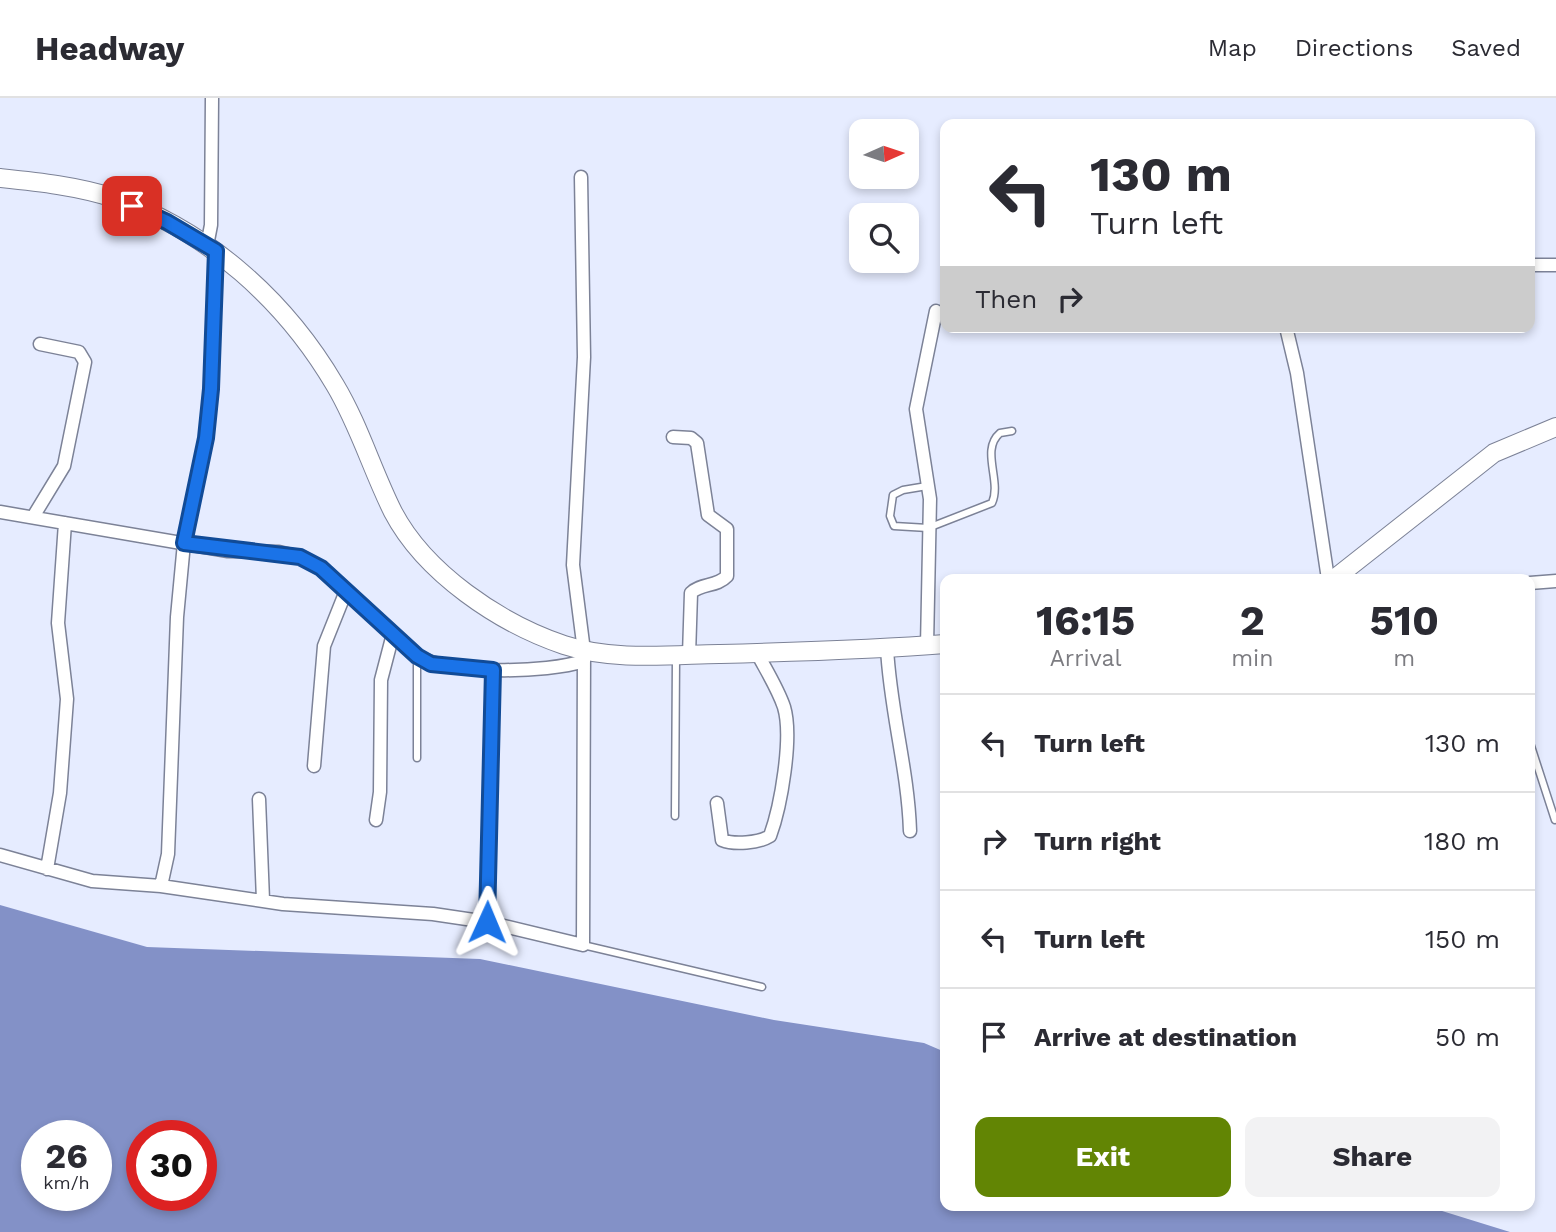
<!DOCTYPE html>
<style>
body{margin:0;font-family:"Work Sans",sans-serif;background:#f2f2f3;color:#2b2b33;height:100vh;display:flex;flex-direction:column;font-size:26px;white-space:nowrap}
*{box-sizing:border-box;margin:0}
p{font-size:23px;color:#7c7c81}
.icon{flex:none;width:38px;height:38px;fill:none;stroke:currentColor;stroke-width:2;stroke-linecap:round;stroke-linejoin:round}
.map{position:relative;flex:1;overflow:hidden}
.details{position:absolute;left:940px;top:476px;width:595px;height:637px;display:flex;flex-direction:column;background:#fff;border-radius:14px;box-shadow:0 4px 10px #0003}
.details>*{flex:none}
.guide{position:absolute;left:940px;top:21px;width:595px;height:214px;border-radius:14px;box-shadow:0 4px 10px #0003;background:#fff;color:#2b2b33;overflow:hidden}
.needle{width:46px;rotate:87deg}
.buttons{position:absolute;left:849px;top:21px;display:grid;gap:14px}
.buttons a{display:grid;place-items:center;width:70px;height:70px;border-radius:14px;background:#fff;box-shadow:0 4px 10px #0003;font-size:35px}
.speed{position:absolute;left:21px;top:1022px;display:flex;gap:14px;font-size:35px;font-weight:700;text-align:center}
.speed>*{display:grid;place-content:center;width:91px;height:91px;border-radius:50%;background:#fff;box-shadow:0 4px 10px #0003;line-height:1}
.speed small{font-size:18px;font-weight:400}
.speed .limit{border:10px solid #d22;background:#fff;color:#111}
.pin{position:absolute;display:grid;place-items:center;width:60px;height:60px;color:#fff;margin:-30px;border-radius:14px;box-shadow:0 4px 10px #0006}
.me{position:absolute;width:77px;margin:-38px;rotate:1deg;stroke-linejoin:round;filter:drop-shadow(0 0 5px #0008)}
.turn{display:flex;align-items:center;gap:24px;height:147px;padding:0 35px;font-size:32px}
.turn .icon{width:91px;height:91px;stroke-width:2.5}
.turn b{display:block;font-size:49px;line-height:60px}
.then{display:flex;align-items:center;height:66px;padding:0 35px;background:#0003;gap:14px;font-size:26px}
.eta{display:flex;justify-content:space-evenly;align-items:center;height:119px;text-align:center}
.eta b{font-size:42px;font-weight:700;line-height:49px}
.action{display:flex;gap:14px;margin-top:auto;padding:14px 35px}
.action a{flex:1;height:80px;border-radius:14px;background:#628504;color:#fff;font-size:28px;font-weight:700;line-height:80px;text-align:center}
.action a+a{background:#f2f2f3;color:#2b2b33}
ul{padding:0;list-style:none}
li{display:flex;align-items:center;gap:21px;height:98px;padding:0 35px;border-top:2px solid #e1e1e2}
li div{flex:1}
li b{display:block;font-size:26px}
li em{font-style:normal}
header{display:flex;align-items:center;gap:42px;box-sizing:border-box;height:98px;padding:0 35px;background:#fff;border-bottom:2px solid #e1e1e2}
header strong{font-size:33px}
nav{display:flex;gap:38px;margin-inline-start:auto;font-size:24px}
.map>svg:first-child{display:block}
</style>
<header>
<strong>Headway</strong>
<nav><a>Map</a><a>Directions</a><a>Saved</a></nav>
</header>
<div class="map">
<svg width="1556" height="1134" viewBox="0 0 1556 1134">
<rect width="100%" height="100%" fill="#e6ecff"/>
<path fill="#8391c7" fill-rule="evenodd" d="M0 807 147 849 480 861 774 922 924 945 945 954V1108H1426L1510 1134H0ZM37 1038H96V1097H37ZM142 1038H201V1097H142Z"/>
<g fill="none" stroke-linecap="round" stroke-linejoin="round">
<g stroke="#7c8297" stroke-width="9">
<path id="lane" d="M927 388 903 392 893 397 890 418 894 428 928 430 992 405C1002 383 980 352 1000 335L1012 333
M1530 645 1555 722
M417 660V558
M675 718 676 559
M583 847 762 889"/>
</g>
<g stroke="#7c8297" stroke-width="15">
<path id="street" d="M207 148 211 127 212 0
M1530 167H1556
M1286 229 1297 275 1328 481
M673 339 691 340 697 345 708 417 727 431V478C717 489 701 485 691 495L689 557
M0 414 228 453 279 454 300 459 321 470 417 558C452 577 546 575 584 563
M33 419 64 368 85 264 79 254 40 246
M1530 485 1556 483
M927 548 930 401 916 311 936 213
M887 550C890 612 908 671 910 733
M314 668 324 548 346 493
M259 701 263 802
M717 705 722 742C734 747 759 745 770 738 781 708 793 639 784 609 778 591 766 572 757 555
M376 722 380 694 381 582 393 536
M0 757 92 783 161 788 283 806 433 816 487 824 583 847 584 553 573 467 584 259 581 79
M47 771 60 695 67 601 58 525 65 425
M161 788 168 756 177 519 184 445 206 340 211 291 216 153
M487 824 493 572"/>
</g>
<g stroke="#7c8297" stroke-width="20">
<path id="secondary" d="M0 80C38 84 77 88 114 100 208 133 285 202 335 287 359 327 372 372 393 414 425 475 499 525 564 547 612 563 669 557 719 556 794 554 870 552 945 546
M1334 481 1494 355 1556 329"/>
</g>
<use href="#lane" stroke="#fff" stroke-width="6"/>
<use href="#street" stroke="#fff" stroke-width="12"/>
<use href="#secondary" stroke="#fff" stroke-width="18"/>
</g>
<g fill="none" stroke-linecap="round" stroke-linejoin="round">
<g stroke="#114b97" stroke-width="18">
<path id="route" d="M132 108 167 124 216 153 211 291 206 340 184 445 300 459 321 470 417 558 431 566 493 572 487 824"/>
</g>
<use href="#route" stroke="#1a73e8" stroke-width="12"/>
</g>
</svg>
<div class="buttons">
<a><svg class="needle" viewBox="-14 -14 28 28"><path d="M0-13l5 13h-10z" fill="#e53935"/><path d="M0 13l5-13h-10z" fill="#7c7c81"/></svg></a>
<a><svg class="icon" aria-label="search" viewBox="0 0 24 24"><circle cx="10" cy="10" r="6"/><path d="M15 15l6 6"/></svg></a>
</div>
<div class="speed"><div>26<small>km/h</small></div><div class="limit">30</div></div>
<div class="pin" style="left:132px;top:108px;background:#d93025"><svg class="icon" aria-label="arrive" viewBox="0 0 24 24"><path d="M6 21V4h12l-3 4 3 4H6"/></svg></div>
<svg class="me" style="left:487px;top:824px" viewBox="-20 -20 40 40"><path d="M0-17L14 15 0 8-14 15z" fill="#1a73e8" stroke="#fff" stroke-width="4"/></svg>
<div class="guide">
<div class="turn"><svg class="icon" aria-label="left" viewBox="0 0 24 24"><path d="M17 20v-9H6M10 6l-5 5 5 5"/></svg><div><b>130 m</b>Turn left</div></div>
<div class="then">Then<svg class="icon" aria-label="right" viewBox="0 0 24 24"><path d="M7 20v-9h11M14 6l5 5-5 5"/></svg></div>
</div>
<section class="details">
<div class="eta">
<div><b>16:15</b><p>Arrival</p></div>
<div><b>2</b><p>min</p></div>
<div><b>510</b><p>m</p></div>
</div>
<ul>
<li><svg class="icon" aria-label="left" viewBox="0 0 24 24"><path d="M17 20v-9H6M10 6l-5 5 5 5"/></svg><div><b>Turn left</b></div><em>130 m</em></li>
<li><svg class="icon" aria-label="right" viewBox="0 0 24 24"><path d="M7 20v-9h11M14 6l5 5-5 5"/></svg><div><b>Turn right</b></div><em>180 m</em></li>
<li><svg class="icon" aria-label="left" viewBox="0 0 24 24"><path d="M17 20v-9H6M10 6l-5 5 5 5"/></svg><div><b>Turn left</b></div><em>150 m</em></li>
<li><svg class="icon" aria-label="arrive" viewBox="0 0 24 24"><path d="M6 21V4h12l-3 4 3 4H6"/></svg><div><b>Arrive at destination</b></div><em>50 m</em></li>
</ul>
<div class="action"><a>Exit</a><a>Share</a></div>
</section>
</div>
